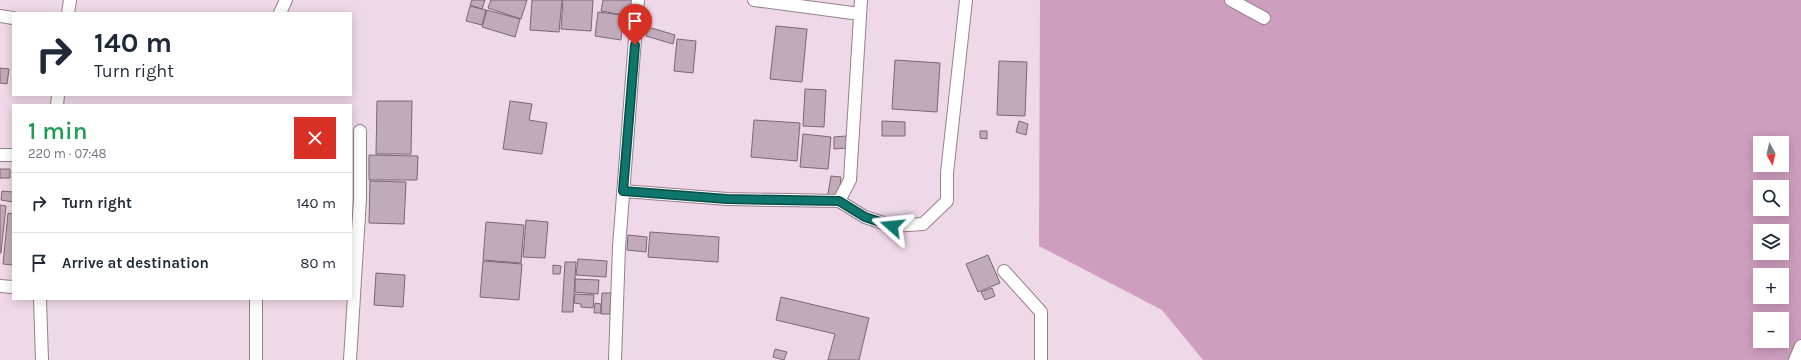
<!DOCTYPE html>
<meta charset="utf-8">
<style>
body{margin:0;font-family:Karla,sans-serif;background:#f6f6f7;color:#1f2937;height:100vh;display:flex;flex-direction:column;font-size:15px;white-space:nowrap}
*{box-sizing:border-box;margin:0}
p{font-size:13px;color:#747a83}
.icon{flex:none;width:22px;height:22px;fill:none;stroke:currentColor;stroke-width:2;stroke-linecap:round;stroke-linejoin:round}
.map{position:relative;flex:1;overflow:hidden}
.sheet{position:absolute;left:12px;top:104px;width:340px;height:196px;display:flex;flex-direction:column;background:#fff;border-radius:0px;box-shadow:0 2px 10px #0003}
.sheet>*{flex:none}
.hud{position:absolute;left:12px;top:12px;width:340px;height:84px;border-radius:0px;box-shadow:0 2px 10px #0003;background:#fff;color:#1f2937;overflow:hidden}
.needle{width:26px;rotate:172deg}
.tools{position:absolute;left:1753px;top:136px;display:grid;gap:8px}
.tools a{display:grid;place-items:center;width:36px;height:36px;border-radius:0px;background:#fff;box-shadow:0 2px 10px #0003;font-size:20px}
.pin{position:absolute;display:grid;place-items:center;width:34px;height:34px;color:#fff;margin:-41px -17px;border-radius:50% 50% 50% 0;rotate:-45deg;box-shadow:0 0 4px #0007}
.pin .icon{rotate:45deg}
.me{position:absolute;width:44px;margin:-22px;rotate:288deg;stroke-linejoin:round;filter:drop-shadow(0 0 3px #0008)}
.turn{display:flex;align-items:center;gap:14px;height:84px;padding:0 16px;font-size:18px}
.turn .icon{width:52px;height:52px;stroke-width:2.5}
.turn b{display:block;font-size:28px;line-height:34px}
.round{display:grid;place-items:center;flex:none;width:42px;height:42px;border-radius:0px;background:#f6f6f7}
.head{display:flex;align-items:center;justify-content:space-between;height:68px;padding:0 16px}
h1{font-size:24px;font-weight:600;line-height:30px;color:#1e9e55}
ul{padding:0;list-style:none}
li{display:flex;align-items:center;gap:12px;height:60px;padding:0 16px;border-top:1px solid #e0e1e3}
li div{flex:1}
li b{display:block;font-size:15px}
li em{font-style:normal}
.map>svg:first-child{display:block}
</style>
<div class="map">
<svg width="1801" height="360" viewBox="0 0 1801 360">
<rect width="100%" height="100%" fill="#efd8e7"/>
<path fill="#ce9ebe" fill-rule="evenodd" d="M1040 0H1801V360H1203L1162 310 1039 246ZM1760 143H1782V165H1760ZM1760 187H1782V209H1760ZM1760 231H1782V253H1760ZM1760 275H1782V297H1760ZM1760 319H1782V341H1760Z"/>
<path fill="#c1abba" stroke="#7c6775" d="M472 0H485L482 9 470 5Z
M491 0H527L521 19 488 8Z
M532 0H562L559 32 530 30Z
M563 0H593L591 31 561 29Z
M603 0H632L629 16 601 11Z
M470 6 486 10 482 25 466 21Z
M487 10 520 19 515 37 482 27Z
M598 12 629 16 628 22H626L625 31 622 30 621 40 595 36Z
M776 26 807 29 802 82 770 79Z
M648 27 675 35 673 44 646 36Z
M677 39 696 41 693 73 674 71Z
M895 60 940 63 937 112 892 109Z
M999 61 1027 62 1025 116 997 115Z
M0 68 9 69 7 84 0 83Z
M805 89 826 90 824 127 803 126Z
M377 101H412L411 154H376Z
M510 101 532 104 529 120 547 123 542 154 503 149Z
M754 120 800 123 797 161 751 157Z
M882 121 905 122V136H882Z
M1019 121 1028 124 1026 135 1016 132Z
M980 131H987V139L980 138Z
M803 134 831 137 828 169 800 167Z
M846 136 847 148 834 149V137Z
M369 155 418 156 417 180H369Z
M0 169H10V178H0Z
M831 176 841 177 839 196 828 194Z
M370 181 406 182 404 224 369 223Z
M2 191 13 192V202L1 200Z
M0 205 6 206 1 253H0Z
M8 213 13 214V265L3 264Z
M526 220 548 222 545 258 523 257Z
M486 222 524 225 521 263 483 260Z
M650 232 719 237 718 262 648 257Z
M628 235 647 237 646 252 627 250Z
M988 255 1000 283 978 292 966 264Z
M578 259 607 261 606 277 576 275Z
M483 261 522 264 519 300 480 297Z
M565 262H576L573 312H562Z
M553 265 561 266 560 274H553Z
M376 273 405 275 403 307 374 305Z
M575 279 599 280 598 294 575 292Z
M992 288 995 296 985 300 981 292Z
M602 293H611L610 314H601Z
M575 294 594 295 593 308 581 307V304L574 303Z
M781 297 869 318 859 360H828L835 334 776 320Z
M595 303 601 304V313H594Z
M775 349 787 352 784 360 773 357Z"/>
<g fill="none" stroke-linecap="round" stroke-linejoin="round">
<g stroke="#96808e" stroke-width="14">
<path id="minor" d="M754 0 860 14
M1231 0 1264 18
M68 13 70 0
M280 13 286 0
M0 16 13 18
M57 105 58 95
M0 155H13
M623 191 727 199 839 201 865 217 892 226 923 224 947 201V173L966 0
M839 201 850 180 861 0
M1004 271 1041 312V360
M0 286 13 287
M40 299 42 360
M256 360V299
M350 360 360 199V131
M615 360 619 247 638 0
M1795 360 1801 346"/>
</g>
<use href="#minor" stroke="#fff" stroke-width="12"/>
</g>
<g fill="none" stroke-linecap="round" stroke-linejoin="round">
<g stroke="#0a4d48" stroke-width="10">
<path id="route" d="M635 45 623 191 727 199 839 201 865 217 892 226"/>
</g>
<use href="#route" stroke="#0f766e" stroke-width="7"/>
</g>
</svg>
<div class="tools">
<a><svg class="needle" viewBox="-14 -14 28 28"><path d="M0-13l5 13h-10z" fill="#e53935"/><path d="M0 13l5-13h-10z" fill="#747a83"/></svg></a>
<a><svg class="icon" aria-label="search" viewBox="0 0 24 24"><circle cx="10" cy="10" r="6"/><path d="M15 15l6 6"/></svg></a>
<a><svg class="icon" aria-label="layers" viewBox="0 0 24 24"><path d="M12 4l9 5-9 5-9-5zM3 14l9 5 9-5"/></svg></a>
<a>+</a>
<a>−</a>
</div>
<div class="pin" style="left:635px;top:45px;background:#d93025"><svg class="icon" aria-label="arrive" viewBox="0 0 24 24"><path d="M6 21V4h12l-3 4 3 4H6"/></svg></div>
<svg class="me" style="left:892px;top:226px" viewBox="-20 -20 40 40"><path d="M0-17L14 15 0 8-14 15z" fill="#0f766e" stroke="#fff" stroke-width="4"/></svg>
<div class="hud">
<div class="turn"><svg class="icon" aria-label="right" viewBox="0 0 24 24"><path d="M7 20v-9h11M14 6l5 5-5 5"/></svg><div><b>140 m</b>Turn right</div></div>
</div>
<section class="sheet">
<div class="head"><div><h1>1 min</h1><p>220 m · 07:48</p></div><a class="round" style="background:#d93025;color:#fff"><svg class="icon" aria-label="close" viewBox="0 0 24 24"><path d="M6 6l12 12M18 6L6 18"/></svg></a></div>
<ul>
<li><svg class="icon" aria-label="right" viewBox="0 0 24 24"><path d="M7 20v-9h11M14 6l5 5-5 5"/></svg><div><b>Turn right</b></div><em>140 m</em></li>
<li><svg class="icon" aria-label="arrive" viewBox="0 0 24 24"><path d="M6 21V4h12l-3 4 3 4H6"/></svg><div><b>Arrive at destination</b></div><em>80 m</em></li>
</ul>
</section>
</div>
